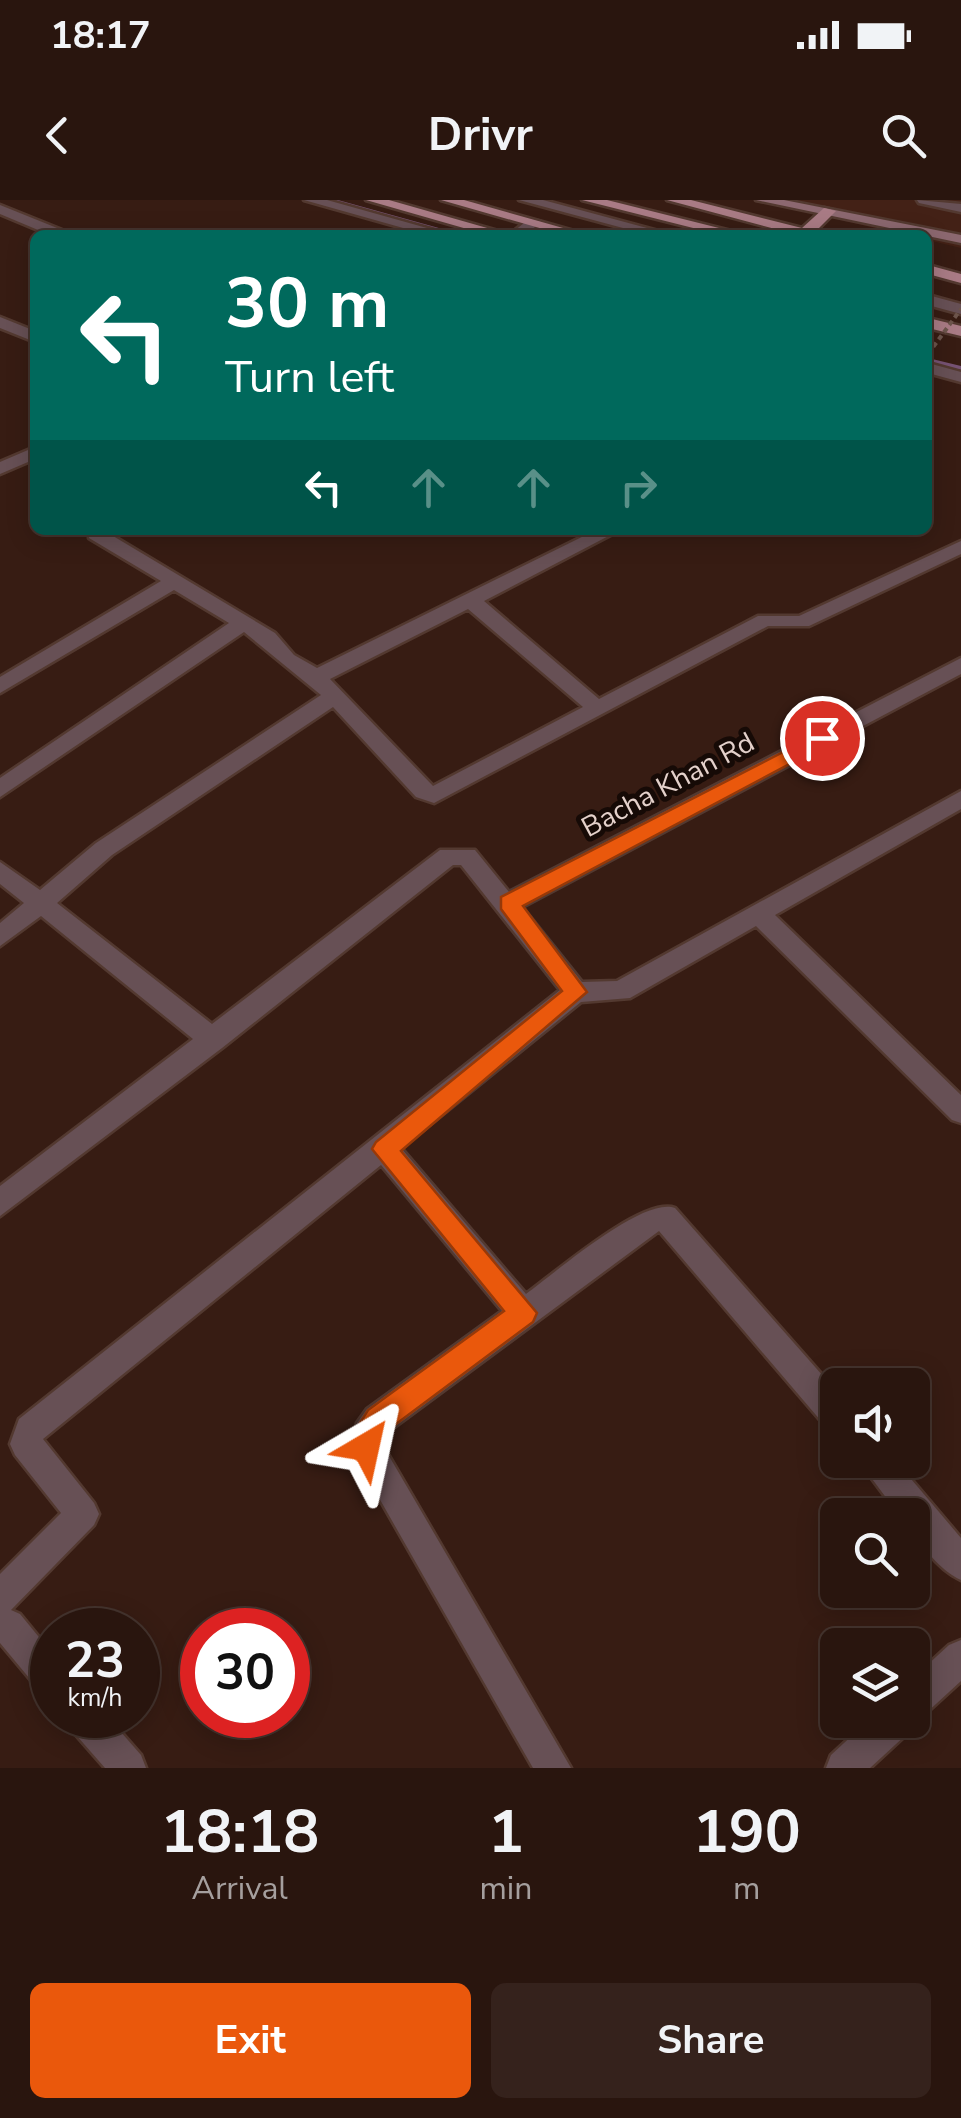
<!DOCTYPE html>
<style>
body{margin:0;font-family:"Nunito Sans",sans-serif;background:#35221c;color:#f1f3f6;height:100vh;display:flex;flex-direction:column;font-size:38px;white-space:nowrap}
*{box-sizing:border-box;margin:0}
p{font-size:32px;color:#a59f9e}
.icon{flex:none;width:55px;height:55px;fill:none;stroke:currentColor;stroke-width:2;stroke-linecap:round;stroke-linejoin:round}
.map{position:relative;height:1568px;overflow:hidden}
.drawer{display:flex;flex-direction:column;background:#29150e;flex:1}
.drawer>*{flex:none}
.top-card{position:absolute;left:30px;top:30px;width:902px;height:305px;border-radius:15px;box-shadow:0 5px 25px #0003,0 0 0 2px #45342e;background:#00695c;color:#fff;overflow:hidden}
.fabs{position:absolute;left:820px;top:1168px;display:grid;gap:20px}
.fabs a{display:grid;place-items:center;width:110px;height:110px;border-radius:15px;background:#29150e;box-shadow:0 5px 25px #0003,0 0 0 2px #45342e;font-size:50px}
.speed{position:absolute;left:30px;top:1408px;display:flex;gap:20px;font-size:50px;font-weight:700;text-align:center}
.speed>*{display:grid;place-content:center;width:130px;height:130px;border-radius:50%;background:#29150e;box-shadow:0 5px 25px #0003,0 0 0 2px #45342e;line-height:1}
.speed small{font-size:25px;font-weight:400}
.speed .limit{border:15px solid #d22;background:#fff;color:#111}
.pin{position:absolute;display:grid;place-items:center;width:85px;height:85px;color:#fff;margin:-42px;border:5px solid #fff;border-radius:50%;box-shadow:0 2px 10px #0007}
.me{position:absolute;width:110px;margin:-55px;rotate:36deg;stroke-linejoin:round;filter:drop-shadow(0 0 8px #0008)}
.turn{display:flex;align-items:center;gap:35px;height:210px;padding:0 30px;font-size:45px}
.turn .icon{width:130px;height:130px;stroke-width:2.5}
.turn b{display:block;font-size:70px;line-height:85px}
.lanes{display:flex;align-items:center;height:95px;padding:0 30px;background:#0003;justify-content:center;gap:50px;direction:ltr}
.lanes .off{opacity:.35}
.eta{display:flex;justify-content:space-evenly;align-items:center;height:170px;text-align:center}
.eta b{font-size:60px;font-weight:700;line-height:70px}
.cta{display:flex;gap:20px;margin-top:auto;padding:20px 30px}
.cta a{flex:1;height:115px;border-radius:15px;background:#ea580c;color:#fff;font-size:40px;font-weight:700;line-height:115px;text-align:center}
.cta a+a{background:#35221c;color:#f1f3f6}
.status{display:flex;justify-content:space-between;align-items:center;height:70px;padding:0 50px;background:#29150e;direction:ltr}
.status svg{height:28px;fill:currentColor}
header{display:flex;justify-content:space-between;align-items:center;height:130px;padding:0 30px;background:#29150e;font-size:45px;font-weight:700}
.map>svg:first-child{display:block}
</style>
<div class="status"><b>18:17</b><svg viewBox="0 0 49 12"><path d="M0 12V9h3v3zM5 12V6h3v6zM10 12V3h3v9zM15 12V0h3v12zM26 1h20v11H26zM47 4h2v5h-2z"/></svg></div>
<header><svg class="icon" aria-label="back" viewBox="0 0 24 24"><path d="M15 5l-7 7 7 7"/></svg>Drivr<svg class="icon" aria-label="search" viewBox="0 0 24 24"><circle cx="10" cy="10" r="6"/><path d="M15 15l6 6"/></svg></header>
<div class="map">
<svg width="961" height="1568" viewBox="0 0 961 1568">
<rect width="100%" height="100%" fill="#371c13"/>
<path fill="#432116" d="M755 0H961V48L928 40V35H905Z"/>
<g fill="none" stroke-linecap="round" stroke-linejoin="round">
<path fill="#765273" fill-rule="evenodd" d="M327 0H338L464 35H452Z
M928 158 961 166V170L928 162Z"/>
<g stroke="#533930" stroke-width="5">
<path id="lane" d="M519 0H543L673 35H649Z
M917 0 961 4V12L919 3Z
M928 95 961 104V114L928 105Z"/>
</g>
<g stroke="#533930" stroke-width="5">
<path id="street" d="M304 0H327L452 35H428Z
M0 5 67 32 69 35H50L0 14Z
M529 19 541 22 525 35H509Z
M0 117 35 131V142L0 128Z
M928 163 961 172V182L928 173Z
M35 247V259L0 274V262Z
M90 330H103L275 433 294 455 317 468 596 330H620L484 401 599 499 758 416H799L961 341V354L809 426H768L434 603 416 597 333 507 112 655 57 703 212 824 440 650H475L509 692 961 458V474L522 707 582 782 617 781 961 591V609L775 715 961 895V923L952 920 756 726 630 798 581 802 401 948 526 1094C555 1073 643 996 675 1008L838 1193V1232L827 1228 659 1031 389 1231 382 1244 571 1568H533L350 1247 357 1223 367 1209 502 1111 381 965 43 1239 94 1303 99 1314 94 1325 11 1410 20 1414 52 1453V1496L40 1491 0 1443V1374L61 1313 15 1255 10 1244 19 1219 560 790 461 665H453L222 848 0 1016V986L193 839 41 716 0 746V723L24 703 0 684V662L40 690 96 643 321 495 244 432 0 597V578L229 423 174 390 0 493V477L161 381 89 338ZM468 409 583 507 433 586 330 479Z
M858 1260H895L961 1338V1380C939 1370 912 1339 912 1315H899Z
M961 1440V1481L924 1515 913 1520 908 1533 870 1568H826L831 1555 869 1520H912V1479L949 1445Z
M65 1515H106L141 1555 146 1568H105L70 1528Z"/>
</g>
<g stroke="#533930" stroke-width="5">
<path id="secondary" d="M756 0H784L961 35V43Z"/>
</g>
<g stroke="#533930" stroke-width="5">
<path id="primary" d="M366 0H389L512 35H488Z
M441 0H464L588 35H564Z
M582 0H607L747 35H721Z
M667 0H691L802 28 824 8 836 11 816 31 822 35H798Z
M928 65 961 74V83L928 74Z
M928 118 961 126V136L928 128Z"/>
</g>
<use href="#lane" fill="#675055" fill-rule="evenodd"/>
<use href="#street" fill="#675055" fill-rule="evenodd"/>
<use href="#secondary" fill="#8c6870" fill-rule="evenodd"/>
<use href="#primary" fill="#a97b85" fill-rule="evenodd"/>
<path stroke="#6c544b" stroke-width="4" stroke-dasharray="5 4" stroke-linecap="butt" d="M928 154 961 109"/>
</g>
<path fill="#ea580c" stroke="#983908" stroke-width="2.5" d="M822 532 832 538 829 543 523 706 587 792 401 951 537 1113 533 1122 388 1230 376 1257 366 1261 356 1257 353 1234 368 1210 504 1111 372 949 376 942 562 791 501 709V697Z"/>
<g text-anchor="middle" dominant-baseline="central" stroke-width="10" stroke-linejoin="round" paint-order="stroke">
<g font-size="28" fill="#e4d1cb" stroke="#160a06">
<text transform="translate(668 585) rotate(-28)">Bacha Khan Rd</text>
</g>
</g>
</svg>
<div class="fabs">
<a><svg class="icon" aria-label="sound" viewBox="0 0 24 24"><path d="M4 9h4l5-4v14l-5-4H4zM17 9q2 3 0 6"/></svg></a>
<a><svg class="icon" aria-label="search" viewBox="0 0 24 24"><circle cx="10" cy="10" r="6"/><path d="M15 15l6 6"/></svg></a>
<a><svg class="icon" aria-label="layers" viewBox="0 0 24 24"><path d="M12 4l9 5-9 5-9-5zM3 14l9 5 9-5"/></svg></a>
</div>
<div class="speed"><div>23<small>km/h</small></div><div class="limit">30</div></div>
<div class="pin" style="left:822px;top:538px;background:#d93025"><svg class="icon" aria-label="arrive" viewBox="0 0 24 24"><path d="M6 21V4h12l-3 4 3 4H6"/></svg></div>
<svg class="me" style="left:366px;top:1247px" viewBox="-20 -20 40 40"><path d="M0-17L14 15 0 8-14 15z" fill="#ea580c" stroke="#fff" stroke-width="4"/></svg>
<div class="top-card">
<div class="turn"><svg class="icon" aria-label="left" viewBox="0 0 24 24"><path d="M17 20v-9H6M10 6l-5 5 5 5"/></svg><div><b>30 m</b>Turn left</div></div>
<div class="lanes"><svg class="icon" aria-label="left" viewBox="0 0 24 24"><path d="M17 20v-9H6M10 6l-5 5 5 5"/></svg><svg class="icon off" aria-label="ahead" viewBox="0 0 24 24"><path d="M12 20V5M6 11l6-6 6 6"/></svg><svg class="icon off" aria-label="ahead" viewBox="0 0 24 24"><path d="M12 20V5M6 11l6-6 6 6"/></svg><svg class="icon off" aria-label="right" viewBox="0 0 24 24"><path d="M7 20v-9h11M14 6l5 5-5 5"/></svg></div>
</div>
</div>
<section class="drawer">
<div class="eta">
<div><b>18:18</b><p>Arrival</p></div>
<div><b>1</b><p>min</p></div>
<div><b>190</b><p>m</p></div>
</div>
<div class="cta"><a>Exit</a><a>Share</a></div>
</section>
